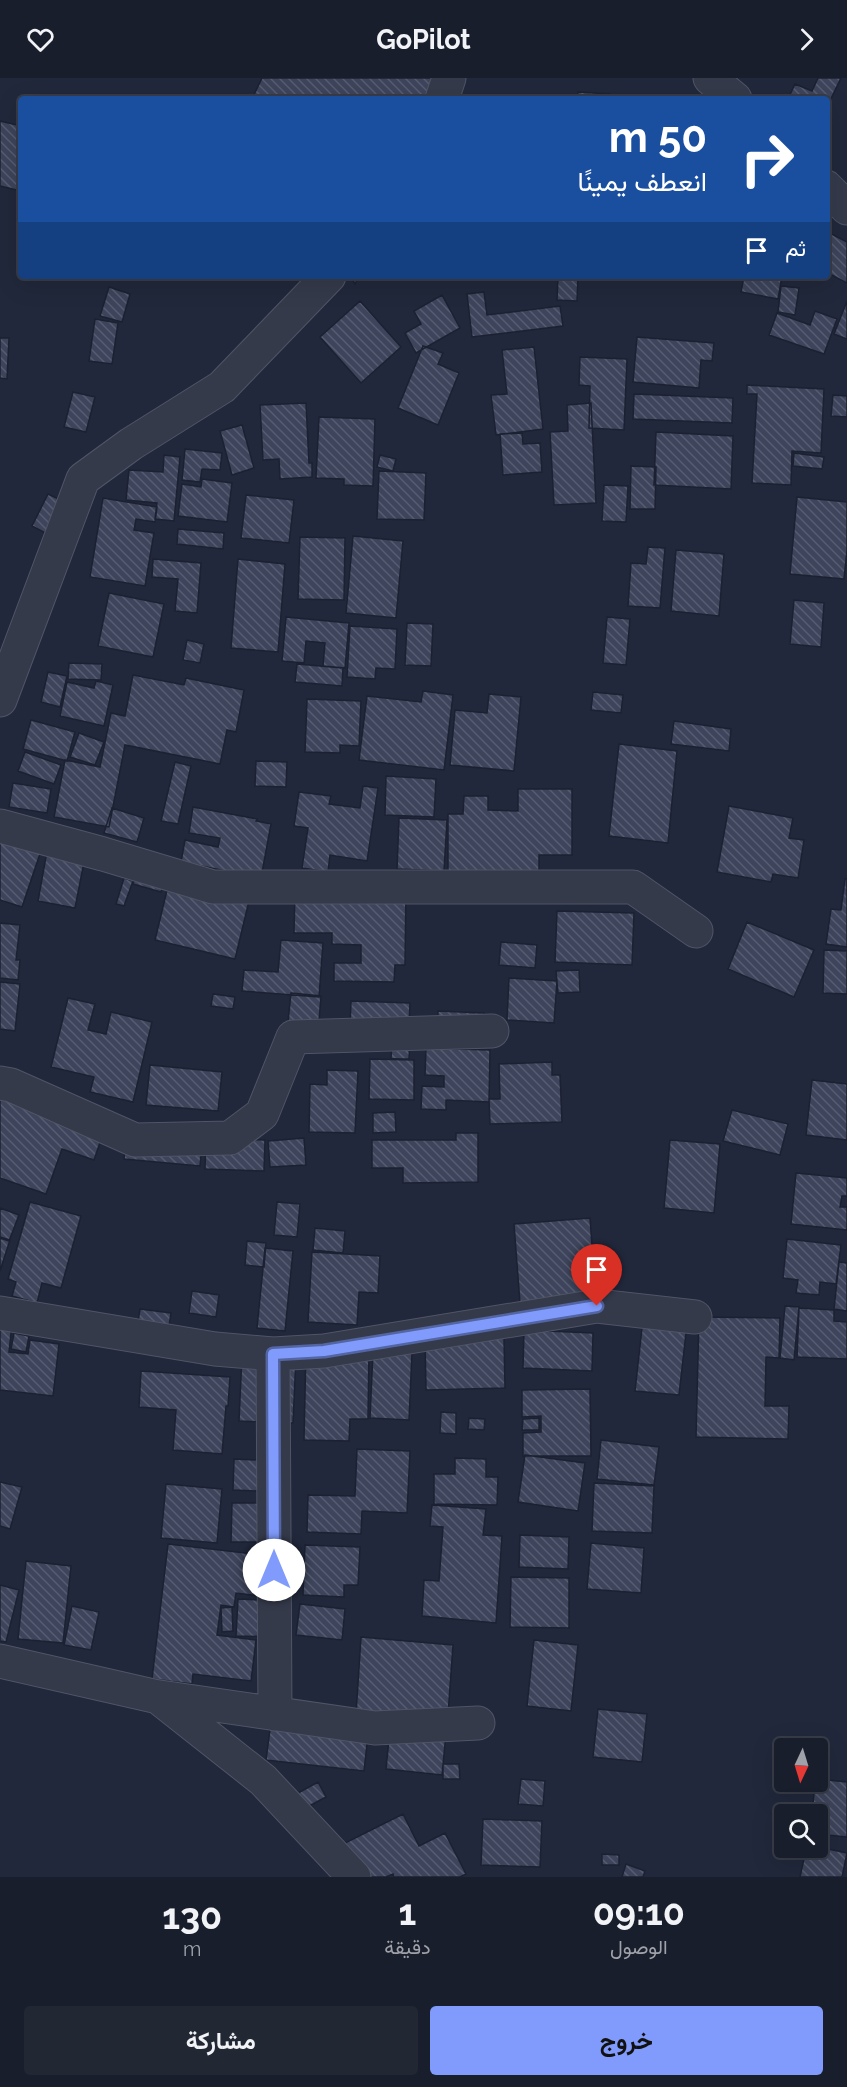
<!DOCTYPE html>
<html lang="ar">
<meta charset="utf-8">
<style>
body{margin:0;font-family:Raleway,Vazirmatn,sans-serif;background:#222734;color:#f1f3f6;direction:rtl;height:100vh;display:flex;flex-direction:column;font-size:22px;white-space:nowrap}
*{box-sizing:border-box;margin:0}
p{font-size:20px;color:#9fa2a9}
.icon{flex:none;width:33px;height:33px;fill:none;stroke:currentColor;stroke-width:2;stroke-linecap:round;stroke-linejoin:round}
.map{position:relative;height:1799px;overflow:hidden;direction:ltr}
.details{display:flex;flex-direction:column;background:#191e2c;flex:1}
.details>*{flex:none}
.banner{position:absolute;left:18px;top:18px;width:812px;height:183px;border-radius:6px;box-shadow:0 6px 24px #0002,0 0 0 2px #373c48;direction:rtl;background:#1a4fa0;color:#fff;overflow:hidden}
.needle{width:39px;rotate:184deg}
.fabs{position:absolute;left:774px;top:1660px;display:grid;gap:12px}
.fabs a{display:grid;place-items:center;width:54px;height:54px;border-radius:6px;background:#191e2c;box-shadow:0 6px 24px #0002,0 0 0 2px #373c48;font-size:30px}
.pin{position:absolute;display:grid;place-items:center;width:51px;height:51px;color:#fff;margin:-62px -26px;border-radius:50% 50% 50% 0;rotate:-45deg;box-shadow:0 0 6px #0007}
.pin .icon{rotate:45deg}
.me{position:absolute;width:66px;margin:-33px;rotate:0deg;stroke-linejoin:round;filter:drop-shadow(0 0 4px #0008)}
.turn{display:flex;align-items:center;gap:21px;height:126px;padding:0 24px;font-size:27px}
.turn .icon{width:78px;height:78px;stroke-width:2.5}
.turn b{display:block;font-size:42px;line-height:51px}
.then{display:flex;align-items:center;height:57px;padding:0 24px;background:#0003;gap:12px;font-size:22px}
.eta{display:flex;justify-content:space-evenly;align-items:center;height:102px;text-align:center}
.eta b{font-size:36px;font-weight:700;line-height:42px}
.button{display:flex;gap:12px;margin-top:auto;padding:12px 24px}
.button a{flex:1;height:69px;border-radius:6px;background:#809bfb;color:#111;font-size:24px;font-weight:700;line-height:69px;text-align:center}
.button a+a{background:#222734;color:#f1f3f6}
header{display:flex;justify-content:space-between;align-items:center;height:78px;padding:0 24px;background:#191e2c;font-size:27px;font-weight:700}
.map>svg:first-child{display:block}
</style>
<header><svg class="icon" aria-label="forward" viewBox="0 0 24 24"><path d="M9 5l7 7-7 7"/></svg>GoPilot<svg class="icon" aria-label="heart" viewBox="0 0 24 24"><path d="M12 20l-8-8c-3-5 5-10 8-4 3-6 11-1 8 4z"/></svg></header>
<div class="map">
<svg width="847" height="1799" viewBox="0 0 847 1799">
<defs>
<pattern id="building-back-hatch" width="6" height="6" patternUnits="userSpaceOnUse" patternTransform="scale(1.5)"><rect width="6" height="6" fill="#3d445b"/><path d="M-1 5l2 2M0 0l6 6M5-1l2 2" fill="none" stroke="#565d71"/></pattern>
</defs>
<rect width="100%" height="100%" fill="#21283b"/>
<path fill="url(#building-back-hatch)" stroke="#1c2132" stroke-width="1.5" d="M262 0H446L442 8 425 21H252Z
M818 0H841L826 31V21H788L795 6 812 13Z
M578 14 610 16 609 21H577Z
M0 43 21 48V113L0 108Z
M826 153 847 164V205L826 194Z
M350 198H359L355 206Z
M558 198H578L577 223 557 222Z
M744 198H782L778 221 741 214Z
M781 208 799 210 795 237 778 234Z
M109 209 130 216 122 244 100 238Z
M484 214 487 237 560 228 563 248 472 259 467 216Z
M442 217 460 250 416 275 405 255 421 246 414 233Z
M360 223 401 269 361 305 320 259Z
M847 223V261L834 256Z
M815 233 837 241 824 276 769 257 777 235 810 247Z
M95 241 118 245 112 286 89 283Z
M637 259 714 265 712 283 701 282 699 310 633 304Z
M0 260H9L7 301 0 300Z
M423 268 443 275 438 286 459 295 438 347 398 330Z
M534 269 543 351 496 357 491 317 507 316 502 272Z
M580 279 627 281 624 352 589 350 590 308 579 307Z
M747 307 824 311 821 375 792 373 791 407 752 405 757 316H747Z
M73 314 95 319 86 354 64 349Z
M634 316 733 320 732 345 633 341Z
M833 317 847 318V339L831 338Z
M306 325 309 385H312V399L280 401 279 381 263 382 260 327Z
M591 325 596 425 554 427 550 354 568 353 567 327Z
M319 339 375 341 373 408 344 407V401L316 400Z
M242 347 254 390 232 397 220 353Z
M656 354 733 358 731 411 654 407Z
M522 355 523 366 540 365 542 394 503 397 500 356Z
M185 371 222 375 220 392 202 391 200 404 182 402Z
M794 375 824 379 822 391 793 388Z
M164 377 180 379 174 443 155 441 157 425 126 422 129 392 163 394Z
M380 377 396 381 393 393 377 389Z
M631 388 656 389 655 431H630Z
M379 393 426 395 424 442 377 441Z
M202 401 232 405 227 444 178 438 182 406 201 409Z
M604 407 628 408 626 444 602 443Z
M48 416 69 426 53 459 32 448Z
M246 417 294 422 289 465 241 460Z
M797 419 847 424V472L844 501 790 496Z
M103 420 157 429 155 444 136 441 134 452 154 455 145 508 90 499Z
M178 451 224 455 223 471 177 466Z
M353 458 403 463 396 540 346 535Z
M300 459 345 460 344 522 298 521Z
M648 469 665 470 660 530 628 528 631 485 646 486Z
M676 472 724 476 719 538 671 533Z
M153 481 201 485 197 535 175 533 178 501 152 499Z
M238 481 285 486 278 574 231 570Z
M109 515 164 526 153 579 98 568Z
M794 522 824 525 821 569 790 566Z
M286 539 349 545 345 590 323 588 325 565 306 563 304 585 282 583Z
M607 539 630 541 626 587 603 585Z
M407 545 433 546 431 588 405 587Z
M350 548 397 551 395 591 376 590 375 601 347 599Z
M187 562 204 566 200 585 183 582Z
M69 585 102 586 101 602 68 601Z
M297 586 343 590 342 608 295 604Z
M48 594 67 598 60 629 41 624Z
M133 597 184 607 186 600 244 612 236 654 227 652 220 686 125 667 109 749 54 739 65 682 100 689 111 635 125 638Z
M96 603 113 607 104 648 60 638 67 604 94 610Z
M423 613 453 617 444 692 359 682 367 618 421 624Z
M593 614 623 617 621 635 591 632Z
M489 616 521 619 514 693 450 687 455 632 487 635Z
M307 621 361 623 359 668 340 667V675L305 674Z
M31 642 75 654 67 683 23 671Z
M674 643 731 651 729 673 671 666Z
M79 655 104 664 95 687 70 679Z
M619 666 677 673 668 765 609 758Z
M25 674 61 687 54 706 18 693Z
M256 683 287 684 286 709 255 708Z
M175 684 191 688 178 746 161 743Z
M386 698 436 701 434 739 385 737Z
M13 705 51 711 47 735 9 729Z
M363 708 378 710 367 783 330 777 328 794 302 790 308 750 294 748 299 714 331 718 329 726 360 730Z
M518 711H572V777H539V794H448V736H463L464 718H488V732L518 733Z
M729 728 793 740 789 760 804 762 798 800 773 796 771 804 717 794Z
M193 729 257 741 256 743 271 746 261 800 181 784 185 762 218 769 220 760 189 755Z
M112 730 144 740 137 764 104 755Z
M399 740 447 742 444 793 397 791Z
M49 749 22 829 0 822V759Z
M49 762 87 769 75 830 38 823Z
M138 790 166 798 161 814 133 806Z
M124 800 133 803 124 828 116 826Z
M845 801H847V869L826 866 831 831 841 832Z
M169 804 249 823 235 881 155 862Z
M295 810 406 811 405 887H395L394 904 334 903V885H361V867L332 866V855H294Z
M557 833 634 835 632 887 555 884Z
M747 844 814 872 794 919 728 891Z
M0 845 20 847 16 882H20L18 902 0 900Z
M281 862 323 865 319 919 242 913 244 892 278 894Z
M501 864 537 867 535 890 499 887Z
M824 872 847 873V916L823 915Z
M579 892 580 914 558 915 556 893Z
M509 900 557 903 554 945 507 942Z
M0 904 20 906 15 953 0 951Z
M291 915 321 918 318 956 287 953Z
M213 916 235 919 233 931 211 928Z
M68 920 95 926 88 952 106 956 111 934 152 944 133 1024 90 1014 94 999 51 989Z
M351 923 410 925 409 950 350 948Z
M438 933 484 935 483 953 437 951Z
M392 962H410L409 981H391Z
M426 970 490 972 489 1024 446 1022V1032L421 1031 422 1008 444 1009V998L425 997Z
M370 981 414 982V1022L369 1021Z
M552 984V997H560L562 1044 490 1046 489 1021H500L499 986Z
M150 987 222 994 218 1033 146 1027Z
M327 992 358 993 355 1055 309 1054 310 1006 327 1007Z
M812 1002 847 1006V1062L806 1057Z
M0 1009 106 1047 94 1082 62 1071 46 1116 0 1100Z
M732 1032 788 1046 780 1077 723 1063Z
M395 1034 396 1054 373 1055V1035Z
M456 1055H478V1104L403 1105V1090H372V1062H456Z
M126 1058 202 1065 200 1088 124 1081Z
M304 1060 306 1087 270 1089 268 1063Z
M206 1061 265 1062 264 1093 205 1091Z
M670 1062 720 1066 714 1135 664 1130Z
M796 1095 847 1100V1118H842L840 1129H847V1152L791 1146Z
M30 1124 81 1138 61 1210 42 1205 37 1225 12 1218 16 1204 8 1201Z
M277 1124 300 1126 297 1159 274 1157Z
M0 1130 19 1137 9 1163 0 1160Z
M590 1140 594 1194 583 1195 585 1220 520 1225 514 1146Z
M315 1150 345 1153 343 1175 313 1172Z
M0 1159 10 1162 0 1193Z
M787 1161 841 1167 836 1206 820 1204 819 1217 796 1215 798 1202 783 1200Z
M247 1163 266 1165 264 1189 245 1187Z
M265 1170 293 1173 285 1253 257 1250Z
M312 1174 380 1178 378 1215 359 1214 357 1247 308 1244Z
M839 1184 847 1185V1233L834 1231Z
M192 1213 219 1217 216 1239 189 1235Z
M785 1228 799 1229 794 1282 780 1280Z
M799 1230 834 1232V1243L847 1244V1281L797 1279Z
M140 1231 171 1235 169 1248 138 1244Z
M699 1239 780 1240 779 1280 766 1279 765 1328H789L788 1361 696 1359Z
M643 1241 687 1246 679 1317 635 1313Z
M0 1245 12 1246 9 1274 28 1276 30 1262 59 1266 53 1318 0 1312Z
M524 1252 593 1255 592 1293 523 1290Z
M14 1255 29 1258 26 1274 11 1271Z
M504 1259 505 1310 426 1312 425 1262Z
M306 1270 369 1272 368 1341H350L349 1363 304 1362Z
M373 1274 412 1275 409 1342 370 1340Z
M242 1277 296 1279 293 1345 239 1343Z
M141 1293 230 1299 228 1328H226L222 1376 173 1372 176 1332 139 1329Z
M590 1311 591 1378H523V1355L541 1354V1338L522 1339V1312Z
M441 1334 456 1335V1356L440 1355Z
M469 1340 485 1341 484 1352 468 1351Z
M539 1340V1352H522L523 1341Z
M601 1362 659 1369 654 1407 597 1401Z
M357 1371 410 1373 407 1435 362 1433 361 1456 307 1454 308 1417 355 1418Z
M525 1377 585 1385 578 1433 518 1424Z
M455 1380 486 1381V1399H498L497 1427 434 1426V1396H455Z
M234 1381 282 1383 281 1414 233 1412Z
M0 1404 22 1409 10 1451 0 1448Z
M594 1405 654 1408 652 1455 592 1453Z
M166 1406 222 1411 217 1465 161 1460Z
M232 1425H283V1464H231Z
M432 1427 486 1431 483 1457 502 1458 496 1545 422 1538 424 1502 439 1503 443 1449 430 1448Z
M520 1457 569 1459 568 1491 519 1489Z
M591 1465 644 1470 641 1515 587 1511Z
M168 1466 288 1480 283 1521 236 1515 234 1529 221 1527 217 1557 256 1562 251 1603 193 1596 192 1606 152 1601Z
M305 1467 360 1469 358 1507H344V1519L303 1517Z
M26 1483 71 1488 63 1565 18 1561Z
M511 1499 569 1500V1550L510 1549Z
M0 1507 19 1512 6 1564 0 1563Z
M238 1521 286 1523 285 1559 236 1558Z
M300 1526 345 1531 342 1562 296 1557Z
M72 1528 99 1534 91 1572 64 1567Z
M232 1529 233 1553 222 1554 221 1530Z
M361 1559 453 1567 448 1637 356 1636Z
M534 1562 578 1567 571 1633 527 1628Z
M598 1631 647 1636 642 1684 593 1679Z
M271 1644 369 1648 364 1693 266 1682Z
M390 1651 446 1656 442 1697 386 1691Z
M443 1686H459L460 1701H443Z
M521 1701 545 1703 543 1728 518 1726Z
M818 1701 847 1704V1759L818 1756V1737H812L815 1704H818Z
M318 1704 326 1719 298 1734 289 1720Z
M403 1736 419 1768 445 1755 466 1796 460 1799H394L393 1796 386 1799H362L345 1765Z
M483 1741 542 1743 540 1789 481 1787Z
M828 1771 847 1775 842 1799H800L805 1776 826 1780Z
M602 1776 619 1777V1787H602Z
M626 1786 645 1793 643 1799H622Z"/>
<g fill="none" stroke-linecap="round" stroke-linejoin="round">
<g stroke="#505566" stroke-width="35">
<path id="minor" d="M710 0 735 21
M442 21 449 0
M826 109 847 130
M0 622 83 401 131 366 222 309 329 198
M0 748 103 776 213 809H633L696 853
M0 1005 11 1007 135 1062 230 1060 262 1036 293 959 492 953
M0 1235 215 1271 273 1276 324 1273 597 1228 695 1239
M273 1276 275 1636
M0 1583 158 1619 263 1702 354 1799
M160 1619 375 1650 478 1645"/>
</g>
<use href="#minor" stroke="#353a4b" stroke-width="33"/>
</g>
<g fill="none" stroke-linecap="round" stroke-linejoin="round">
<g stroke="#5365a3" stroke-width="15">
<path id="route" d="M274 1492 273 1276 324 1273 597 1228"/>
</g>
<use href="#route" stroke="#809bfb" stroke-width="10"/>
</g>
</svg>
<div class="fabs">
<a><svg class="needle" viewBox="-14 -14 28 28"><path d="M0-13l5 13h-10z" fill="#e53935"/><path d="M0 13l5-13h-10z" fill="#9fa2a9"/></svg></a>
<a><svg class="icon" aria-label="search" viewBox="0 0 24 24"><circle cx="10" cy="10" r="6"/><path d="M15 15l6 6"/></svg></a>
</div>
<div class="pin" style="left:597px;top:1228px;background:#d93025"><svg class="icon" aria-label="arrive" viewBox="0 0 24 24"><path d="M6 21V4h12l-3 4 3 4H6"/></svg></div>
<svg class="me" style="left:274px;top:1492px" viewBox="-20 -20 40 40"><circle r="19" fill="#fff"/><path d="M0-13L10 11 0 6-10 11z" fill="#809bfb"/></svg>
<div class="banner">
<div class="turn"><svg class="icon" aria-label="right" viewBox="0 0 24 24"><path d="M7 20v-9h11M14 6l5 5-5 5"/></svg><div><b>50 m</b>انعطف يمينًا</div></div>
<div class="then">ثم<svg class="icon" aria-label="arrive" viewBox="0 0 24 24"><path d="M6 21V4h12l-3 4 3 4H6"/></svg></div>
</div>
</div>
<section class="details">
<div class="eta">
<div><b>09:10</b><p>الوصول</p></div>
<div><b>1</b><p>دقيقة</p></div>
<div><b>130</b><p>m</p></div>
</div>
<div class="button"><a>خروج</a><a>مشاركة</a></div>
</section>
